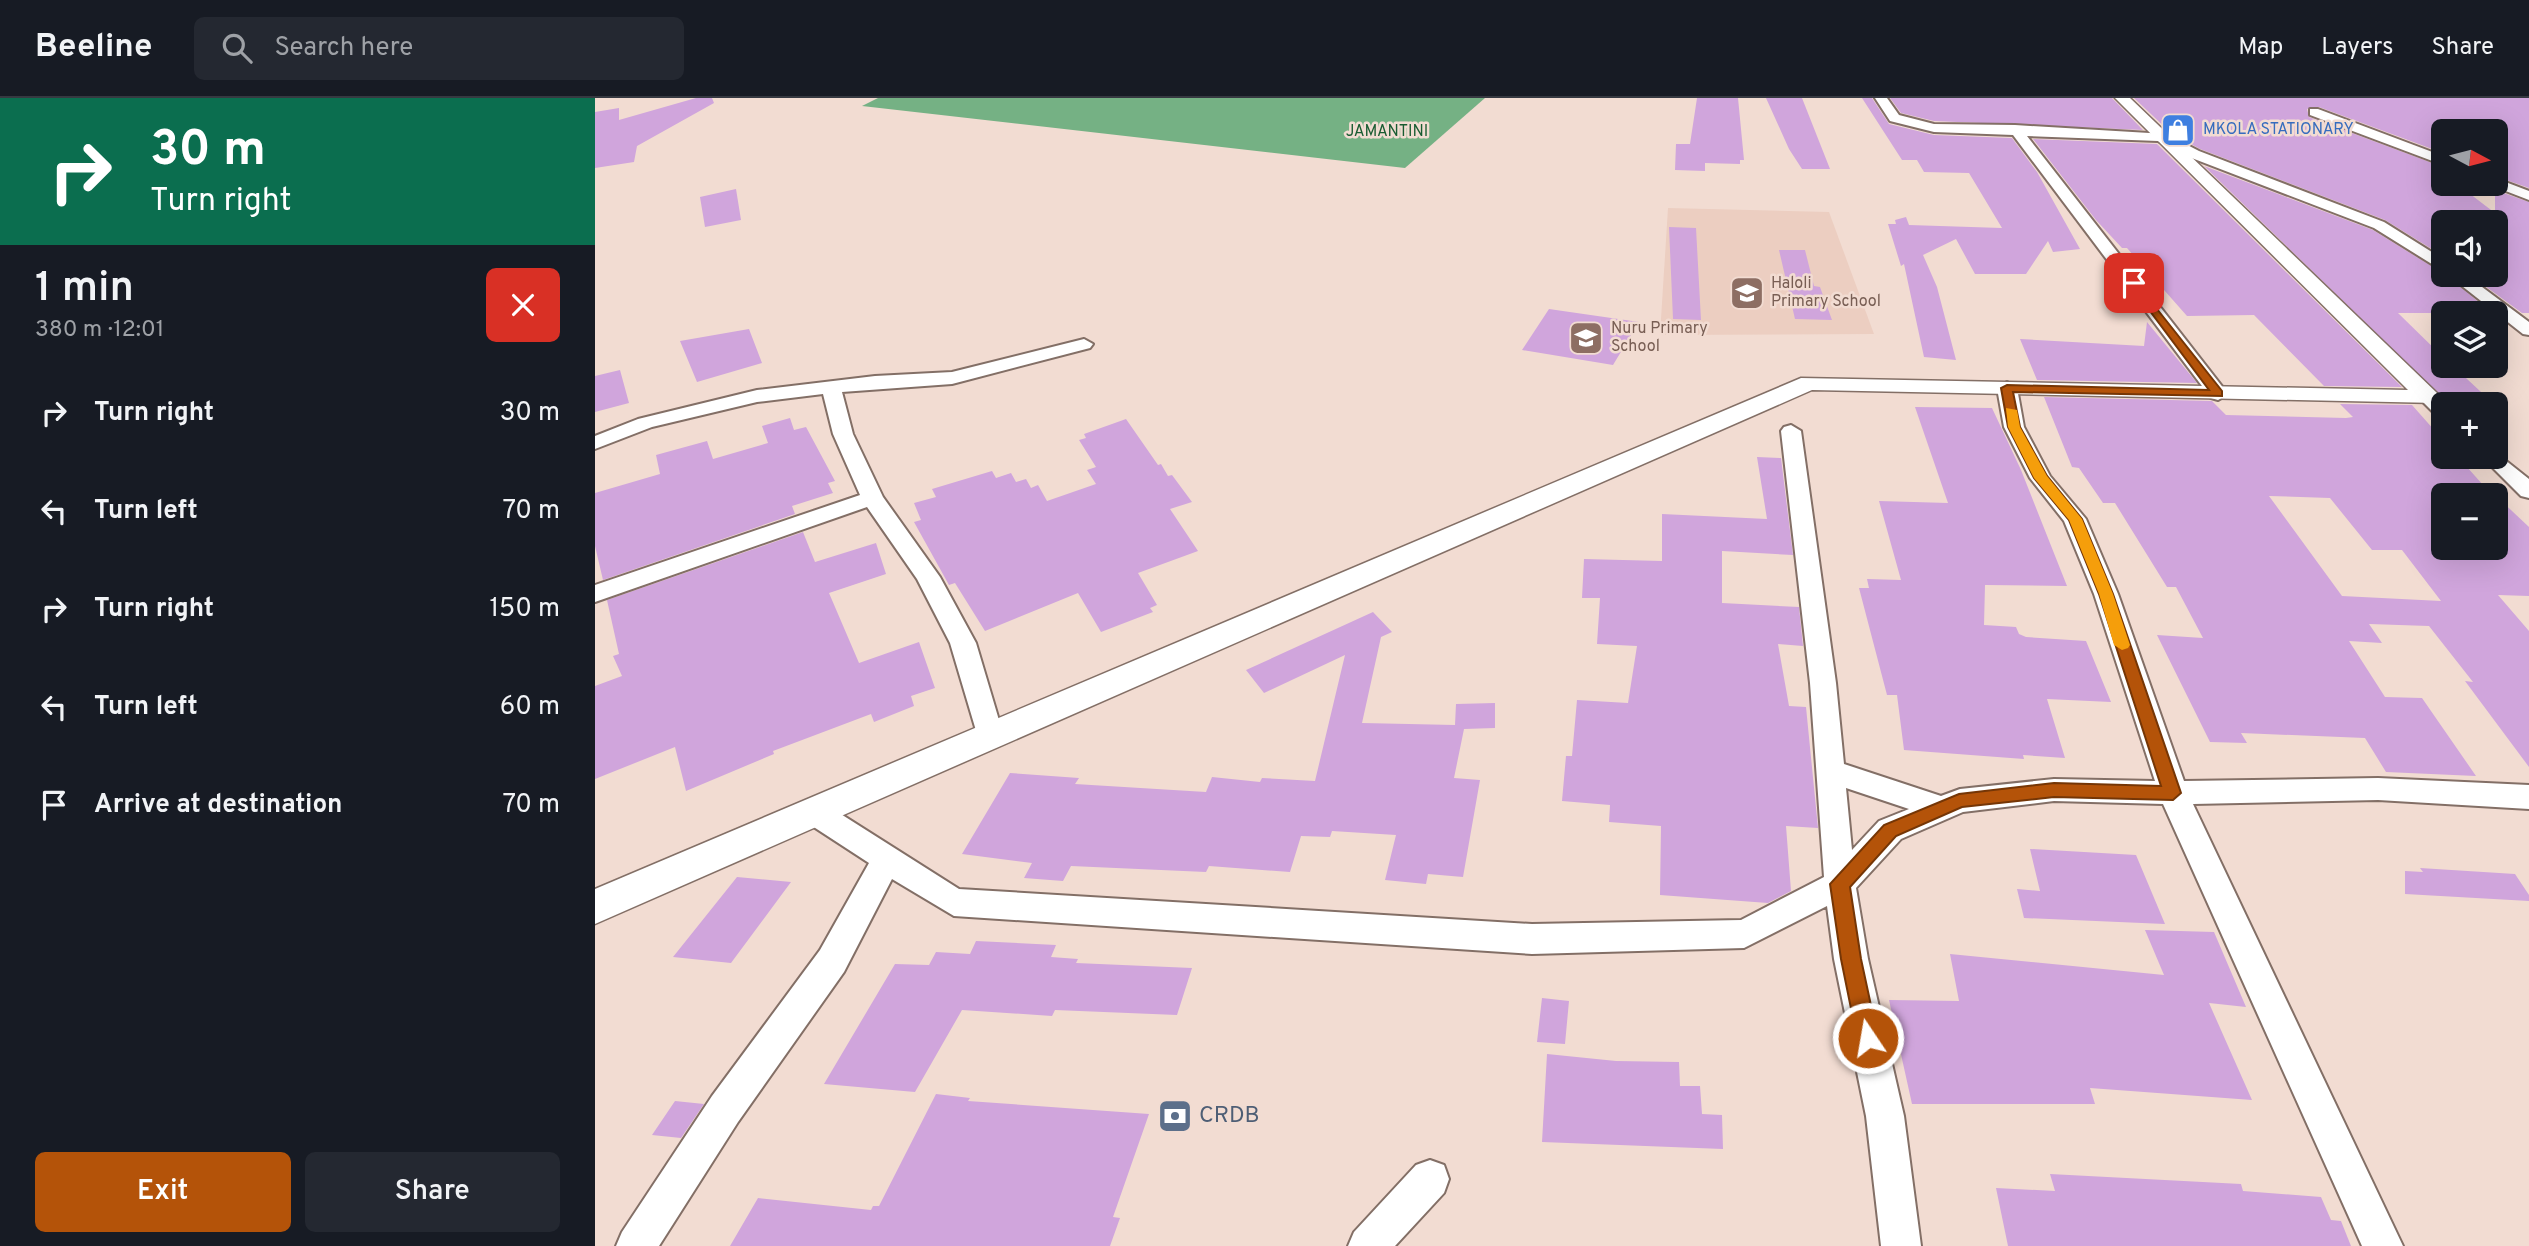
<!DOCTYPE html>
<meta charset="utf-8">
<style>
body{margin:0;font-family:Overpass,sans-serif;background:#242831;color:#f1f3f6;height:100vh;display:flex;flex-direction:column;font-size:26px;white-space:nowrap}
*{box-sizing:border-box;margin:0}
p{font-size:23px;color:#9ea1a6}
.icon{flex:none;width:38px;height:38px;fill:none;stroke:currentColor;stroke-width:2;stroke-linecap:round;stroke-linejoin:round}
.map{position:relative;flex:1;overflow:hidden}
.side{display:flex;flex-direction:column;background:#171b24;width:595px}
.side>*{flex:none}
.top-card{background:#0b6e4f;color:#fff;overflow:hidden}
.needle{width:46px;rotate:97deg}
.buttons{position:absolute;left:1836px;top:21px;display:grid;gap:14px}
.buttons a{display:grid;place-items:center;width:77px;height:77px;border-radius:10px;background:#171b24;box-shadow:0 7px 28px #0002;font-size:35px}
.pin{position:absolute;display:grid;place-items:center;width:60px;height:60px;color:#fff;margin:-30px;border-radius:14px;box-shadow:0 4px 10px #0006}
.me{position:absolute;width:77px;margin:-38px;rotate:348deg;stroke-linejoin:round;filter:drop-shadow(0 0 5px #0008)}
.turn{display:flex;align-items:center;gap:24px;height:147px;padding:0 35px;font-size:32px}
.turn .icon{width:91px;height:91px;stroke-width:2.5}
.turn b{display:block;font-size:49px;line-height:60px}
.round{display:grid;place-items:center;flex:none;width:74px;height:74px;border-radius:10px;background:#242831}
.head{display:flex;align-items:center;justify-content:space-between;height:119px;padding:0 35px}
h1{font-size:42px;font-weight:600;line-height:52px}
.cta{display:flex;gap:14px;margin-top:auto;padding:14px 35px}
.cta a{flex:1;height:80px;border-radius:10px;background:#b45309;color:#fff;font-size:28px;font-weight:600;line-height:80px;text-align:center}
.cta a+a{background:#242831;color:#f1f3f6}
ul{padding:0;list-style:none}
li{display:flex;align-items:center;gap:21px;height:98px;padding:0 35px}
li div{flex:1}
li b{display:block;font-size:26px}
li em{font-style:normal}
header{display:flex;align-items:center;gap:42px;box-sizing:border-box;height:98px;padding:0 35px;background:#171b24;border-bottom:2px solid #363941}
header strong{font-size:33px}
nav{display:flex;gap:38px;margin-inline-start:auto;font-size:24px}
.search{width:490px;height:63px;background:#242831;display:flex;align-items:center;gap:18px;box-sizing:border-box;padding:0 24px;border-radius:10px;color:#9ea1a6;font-size:26px}
main{display:flex;flex:1;min-height:0}
.map>svg:first-child{display:block}
</style>
<header>
<strong>Beeline</strong>
<div class="search"><svg class="icon" aria-label="search" viewBox="0 0 24 24"><circle cx="10" cy="10" r="6"/><path d="M15 15l6 6"/></svg>Search here</div>
<nav><a>Map</a><a>Layers</a><a>Share</a></nav>
</header>
<main>
<section class="side">
<div class="top-card">
<div class="turn"><svg class="icon" aria-label="right" viewBox="0 0 24 24"><path d="M7 20v-9h11M14 6l5 5-5 5"/></svg><div><b>30 m</b>Turn right</div></div>
</div>
<div class="head"><div><h1>1 min</h1><p>380 m · 12:01</p></div><a class="round" style="background:#d93025;color:#fff"><svg class="icon" aria-label="close" viewBox="0 0 24 24"><path d="M6 6l12 12M18 6L6 18"/></svg></a></div>
<ul>
<li><svg class="icon" aria-label="right" viewBox="0 0 24 24"><path d="M7 20v-9h11M14 6l5 5-5 5"/></svg><div><b>Turn right</b></div><em>30 m</em></li>
<li><svg class="icon" aria-label="left" viewBox="0 0 24 24"><path d="M17 20v-9H6M10 6l-5 5 5 5"/></svg><div><b>Turn left</b></div><em>70 m</em></li>
<li><svg class="icon" aria-label="right" viewBox="0 0 24 24"><path d="M7 20v-9h11M14 6l5 5-5 5"/></svg><div><b>Turn right</b></div><em>150 m</em></li>
<li><svg class="icon" aria-label="left" viewBox="0 0 24 24"><path d="M17 20v-9H6M10 6l-5 5 5 5"/></svg><div><b>Turn left</b></div><em>60 m</em></li>
<li><svg class="icon" aria-label="arrive" viewBox="0 0 24 24"><path d="M6 21V4h12l-3 4 3 4H6"/></svg><div><b>Arrive at destination</b></div><em>70 m</em></li>
</ul>
<div class="cta"><a>Exit</a><a>Share</a></div>
</section>
<div class="map">
<svg width="1934" height="1148" viewBox="0 0 1934 1148">
<rect width="100%" height="100%" fill="#f2dcd2"/>
<path fill="#eccec1" d="M1073 110 1234 114 1279 236 1065 237Z"/>
<path fill="#75b184" d="M283 0H890L810 70 267 8Z"/>
<path fill="#d0a5dc" fill-rule="evenodd" d="M101 0H117L119 5 42 48 39 64 0 70V14L24 10V22Z
M1102 0H1143L1149 62H1145V66L1110 65V73L1080 72 1081 46H1095Z
M1171 0H1207L1235 71H1207L1194 51Z
M1267 0H1277L1294 26 1339 37 1417 40 1442 74 1485 151 1458 154 1453 143 1431 176H1380L1361 141 1328 157 1342 189 1361 262 1329 259 1309 166 1306 168 1293 126H1301L1300 122 1311 119 1314 127 1407 130 1374 75 1329 74 1322 62H1307Z
M1295 0H1517L1548 32 1339 23 1306 15Z
M1539 0H1934V90L1900 78V33H1848V55L1724 9 1712 11 1714 19 1848 69V86H1862L1900 115V92L1934 104V215H1927L1875 177H1900V124L1848 122V158L1790 122 1605 51 1576 35Z
M1438 41 1562 46 1807 289 1729 288 1659 217 1592 218 1532 150H1527L1501 122Z
M1609 68 1778 132 1851 177 1897 215H1803L1848 259V268H1858L1899 306H1854Z
M141 91 146 122 110 129 105 99Z
M1074 129 1101 130 1106 222 1078 221Z
M1184 152H1210L1219 188 1225 189 1237 222 1200 221Z
M954 211 1044 224 1018 267 927 252Z
M1552 224 1602 285 1442 282 1425 241 1549 248Z
M154 231 167 265 102 284 85 243Z
M25 272 34 305 0 314V278Z
M1449 299 1617 303 1631 317 1751 320 1758 319 1745 306 1817 307 1848 342V359H1863L1897 397H1848V450H1900V397L1934 429V498L1903 497 1934 533V669L1870 583 1878 584 1834 528 1774 526 1787 545 1754 543 1790 599 1827 600 1881 678 1791 674 1770 640 1646 635 1652 645 1615 644 1562 537 1608 540 1581 489H1572L1520 405H1508L1484 370 1477 369ZM1674 398 1735 400 1777 452H1807L1846 503 1747 498Z
M1320 309 1397 310 1426 372 1472 488 1390 487 1389 527 1421 529 1424 536 1431 539 1491 543 1516 604 1452 601 1470 660 1428 657 1429 661 1309 652 1302 597H1292L1264 490H1274L1272 481 1306 482 1284 403 1353 405Z
M195 320 199 332 211 329 240 383 233 385 238 395 197 408 200 416 8 482 0 448V395L65 376 61 357 112 343 118 361 173 345 167 328Z
M531 321 563 367 566 366 573 378 577 377 597 404 575 411 603 453 543 475 562 507 555 510 558 514 506 534 483 495 390 533 360 485 354 487 319 424 326 422 319 405 341 399 337 391 397 373 401 380 416 375 421 384 431 381 436 390 443 387 452 403 501 386 492 372 501 369 484 342 491 340 489 336Z
M1162 359 1186 360 1198 457 1127 453V505L1204 509 1208 548 1183 546 1194 608 1211 609 1223 730 1191 728 1196 793 1173 805 1065 797 1066 728 1014 724 1015 707 967 703 971 658H977L982 602 1033 605 1042 548 1002 546 1005 500H987L989 461 1067 463V416L1172 421Z
M208 434 220 464 281 445 291 476 234 495 264 565 324 544 340 590 316 598 319 608 279 624 276 616 178 653 179 656 91 693 80 649 0 681V588L27 578 18 558 24 556 12 502Z
M778 514 797 534 786 539 767 625 860 627 861 606 900 605V630L869 631 859 680 885 682 868 779 833 776 831 786 790 782 801 737 737 733 735 739 706 738 695 774 614 768 611 774 476 768 468 783 429 780 437 765 367 756 415 675 484 680 480 686 611 694 617 679 665 684 667 680 720 683 750 557 669 595 651 572Z
M1435 751 1541 757 1570 826 1429 820 1422 791 1445 793Z
M1825 770 1920 776 1934 797V803L1810 796V773L1828 774Z
M142 779 196 784 136 865 78 859Z
M1550 832 1619 834 1651 909 1614 905 1657 1002 1495 990 1500 1006H1317L1294 902 1364 903 1355 856 1569 877Z
M381 843 461 847 456 859 483 861 481 865 597 870 582 917 460 912 457 918 367 912 320 994 229 986 300 866 334 867 341 854 375 856Z
M947 900 974 903 970 946 942 944Z
M952 956 1021 963 1084 964 1085 988H1105L1107 1016 1127 1017 1128 1051 947 1044Z
M341 996 375 1000 373 1003 554 1016 518 1119 525 1120 515 1148H135L163 1100 276 1112 278 1108H284Z
M80 1003 109 1006 86 1040 57 1037Z
M1455 1076 1646 1086 1648 1093 1726 1099 1736 1122 1746 1123 1756 1148H1413L1401 1090 1460 1093Z"/>
<g fill="none" stroke-linecap="round" stroke-linejoin="round">
<g stroke="#836f66" stroke-width="4">
<path id="minor" d="M1280 0H1292L1304 17 1339 26 1420 27 1571 36 1604 53 1789 124 1848 161V173L1779 130 1594 59 1563 43 1432 38 1633 296 1623 302 1616 300 1418 37 1339 34 1295 23Z
M1715 11H1723L1848 58V67L1715 17Z
M1900 80 1934 93V102L1895 87 1900 86Z
M1853 177H1871L1934 224V237L1928 236Z
M489 241 498 246 495 250 357 286 247 294 258 336 288 399 345 479 381 545 409 639 405 646 395 649 385 646 355 545 322 481 272 409 0 504V487L265 397 238 336 228 296 162 304 57 329 0 351V338L43 321 162 292 280 278 357 274Z
M1412 284 1422 290 1429 329 1455 378 1491 421 1523 496 1589 683 1783 680 1934 687V711L1783 702 1598 706 1808 1148H1767L1568 706 1459 703 1368 714 1306 741 1261 790 1273 861 1309 1018 1326 1148H1286L1271 1018 1239 861 1232 808 1149 850 937 856 359 818 297 781 249 874 143 1024 64 1148H21L27 1134 117 998 225 852 274 765 208 722 204 714 208 706 219 702 230 706 364 791 937 826 1146 822 1229 779 1215 585 1186 333 1189 329 1196 327 1206 333 1241 585 1249 666 1346 698 1365 691 1459 681 1560 683 1499 496 1469 423 1435 380 1409 329 1402 290ZM1251 690 1314 711 1284 723 1257 752Z
M1834 294 1852 306H1848V319L1841 317 1824 300Z
M1900 354 1934 381V400L1926 398 1887 359H1900Z
M835 1062 849 1067 854 1081 849 1095 800 1148H753L759 1134 821 1067Z"/>
</g>
<g stroke="#836f66" stroke-width="3">
<path id="tertiary" d="M1520 0H1535L1842 295 1846 300 1842 305 1217 292 0 826V791L1206 280 1813 292Z"/>
</g>
<use href="#minor" fill="#fff" fill-rule="evenodd"/>
<use href="#tertiary" fill="#fff" fill-rule="evenodd"/>
</g>
<path fill="#b45309" stroke="#753606" stroke-width="2" d="M1539 182 1627 293V298L1418 294 1425 329 1452 378 1487 421 1518 496 1586 695 1578 702 1459 699 1367 709 1301 738 1255 789 1266 861 1283 940 1280 947 1273 950 1265 947 1262 940 1246 861 1235 786 1289 727 1364 696 1459 685 1566 688 1504 496 1474 422 1439 380 1413 329 1406 290 1412 287 1614 292 1534 185Z"/>
<path fill="#f59e0b" d="M1411 310 1422 312 1425 329 1452 378 1487 421 1518 496 1535 547 1533 550 1527 552 1519 547 1504 496 1474 422 1439 380 1413 329Z"/>
<defs>
<g id="shop-square" transform="scale(1.75)"><rect x="-9" y="-9" width="18" height="18" rx="4" fill="#3f7fe0" stroke="#f2dcd2"/><path d="M-5-2.5h2.3a2.7 3.5 0 0 1 5.4 0H5L5.5 6h-11ZM-1.5-2.5h3a1.5 2.3 0 0 0-3 0Z" fill="#fff"/></g>
<g id="school-square" transform="scale(1.75)"><rect x="-9" y="-9" width="18" height="18" rx="4" fill="#8d6e63" stroke="#f2dcd2"/><path d="M0-5L7-2L0 1L-7-2ZM-4 1L0 2.5L4 1V4Q0 6-4 4Z" fill="#fff"/></g>
<g id="bank-square" transform="scale(1.75)"><rect x="-9" y="-9" width="18" height="18" rx="4" fill="#5c6f8a" stroke="#f2dcd2"/><path d="M-6-4H6V4H-6ZM0-2.3a2.3 2.3 0 1 0 0 4.6a2.3 2.3 0 1 0 0-4.6Z" fill="#fff"/></g>
</defs>
<g fill-rule="evenodd">
<use href="#shop-square" x="1583" y="32"/>
<use href="#school-square" x="1152" y="195"/>
<use href="#school-square" x="991" y="240"/>
<use href="#bank-square" x="580" y="1018"/>
</g>
<g text-anchor="middle" dominant-baseline="central" stroke-width="5" stroke-linejoin="round" paint-order="stroke">
<g font-size="16" fill="#366cbe" stroke="#f2dcd2" text-anchor="start">
<text x="1608" y="32">MKOLA STATIONARY</text>
</g>
<g font-size="16" fill="#195c31" stroke="#f2dcd2">
<text x="792" y="34">JAMANTINI</text>
</g>
<g font-size="16" fill="#785e54" stroke="#f2dcd2" text-anchor="start">
<text x="1176" y="186">Haloli<tspan x="1176" dy="18">Primary School</tspan></text>
<text x="1016" y="231">Nuru Primary<tspan x="1016" dy="18">School</tspan></text>
</g>
<g font-size="23" fill="#4e5e75" stroke="#f2dcd2" text-anchor="start">
<text x="604" y="1018">CRDB</text>
</g>
</g>
</svg>
<div class="buttons">
<a><svg class="needle" viewBox="-14 -14 28 28"><path d="M0-13l5 13h-10z" fill="#e53935"/><path d="M0 13l5-13h-10z" fill="#9ea1a6"/></svg></a>
<a><svg class="icon" aria-label="sound" viewBox="0 0 24 24"><path d="M4 9h4l5-4v14l-5-4H4zM17 9q2 3 0 6"/></svg></a>
<a><svg class="icon" aria-label="layers" viewBox="0 0 24 24"><path d="M12 4l9 5-9 5-9-5zM3 14l9 5 9-5"/></svg></a>
<a>+</a>
<a>−</a>
</div>
<div class="pin" style="left:1539px;top:185px;background:#d93025"><svg class="icon" aria-label="arrive" viewBox="0 0 24 24"><path d="M6 21V4h12l-3 4 3 4H6"/></svg></div>
<svg class="me" style="left:1273px;top:940px" viewBox="-20 -20 40 40"><circle r="17" fill="#b45309" stroke="#fff" stroke-width="3"/><path d="M0-11L8 9 0 5-8 9z" fill="#fff"/></svg>
</div>
</main>
